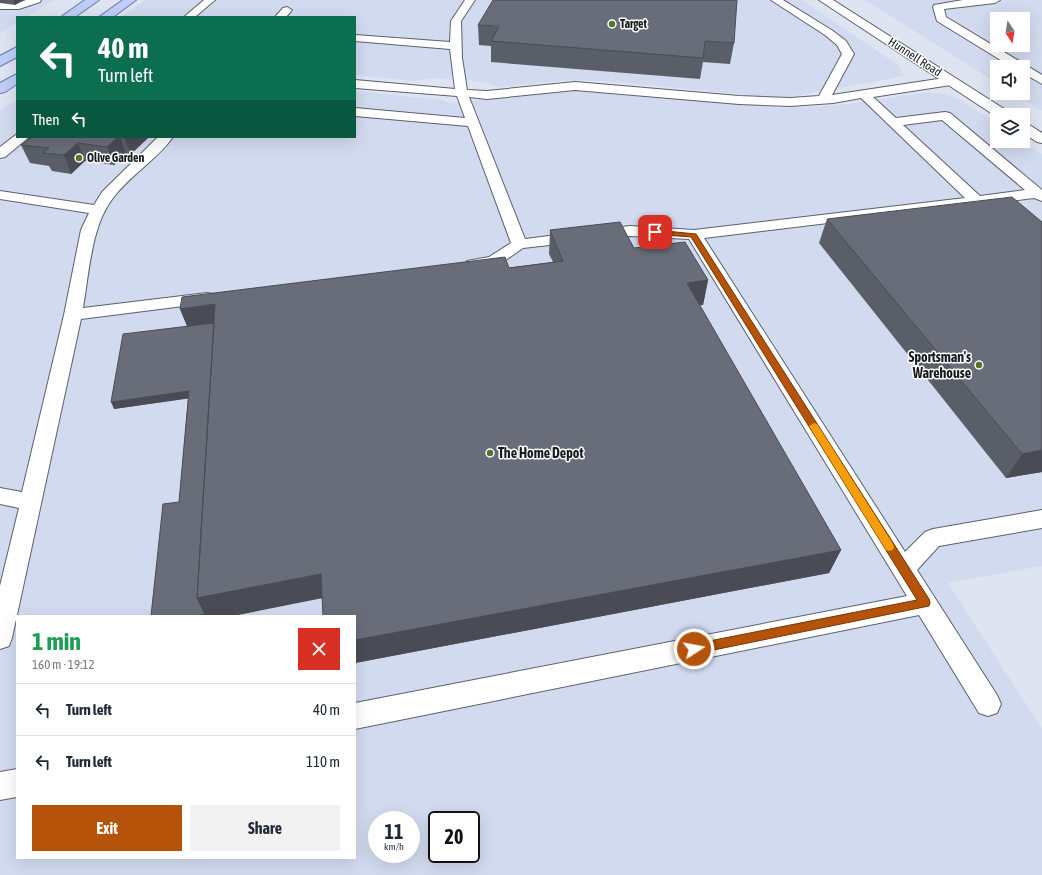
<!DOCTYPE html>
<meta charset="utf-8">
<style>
body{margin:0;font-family:"Asap Condensed",sans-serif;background:#f2f2f3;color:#1f2937;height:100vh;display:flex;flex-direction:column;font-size:15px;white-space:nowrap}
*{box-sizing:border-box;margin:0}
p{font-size:13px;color:#747a83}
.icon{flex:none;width:22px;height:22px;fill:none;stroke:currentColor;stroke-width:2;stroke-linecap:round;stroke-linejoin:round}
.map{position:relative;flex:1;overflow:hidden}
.drawer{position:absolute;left:16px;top:615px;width:340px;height:244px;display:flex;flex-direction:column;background:#fff;border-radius:0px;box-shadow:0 4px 16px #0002}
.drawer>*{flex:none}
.hud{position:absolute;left:16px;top:16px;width:340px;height:122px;border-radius:0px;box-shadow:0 4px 16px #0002;background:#0b6e4f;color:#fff;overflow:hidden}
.needle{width:26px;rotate:168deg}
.fabs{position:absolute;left:990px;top:12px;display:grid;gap:8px}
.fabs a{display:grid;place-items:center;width:40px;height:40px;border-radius:0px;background:#fff;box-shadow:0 4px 16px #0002;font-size:20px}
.speed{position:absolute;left:368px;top:811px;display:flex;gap:8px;font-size:20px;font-weight:700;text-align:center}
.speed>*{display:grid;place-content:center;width:52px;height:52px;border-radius:50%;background:#fff;box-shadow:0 4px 16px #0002;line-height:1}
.speed small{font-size:10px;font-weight:400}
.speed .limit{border:2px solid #111;border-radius:6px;background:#fff;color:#111}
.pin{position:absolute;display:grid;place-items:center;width:34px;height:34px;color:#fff;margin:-17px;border-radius:8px;box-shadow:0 2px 6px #0006}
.me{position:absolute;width:44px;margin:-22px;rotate:79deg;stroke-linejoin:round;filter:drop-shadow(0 0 3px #0008)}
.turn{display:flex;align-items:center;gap:14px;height:84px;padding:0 16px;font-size:18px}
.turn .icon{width:52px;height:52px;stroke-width:2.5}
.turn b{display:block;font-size:28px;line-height:34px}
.then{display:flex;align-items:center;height:38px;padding:0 16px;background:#0003;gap:8px;font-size:15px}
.round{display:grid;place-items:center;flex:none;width:42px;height:42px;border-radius:0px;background:#f2f2f3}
.headline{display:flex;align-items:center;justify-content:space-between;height:68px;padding:0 16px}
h1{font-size:24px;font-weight:700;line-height:30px;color:#1e9e55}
.button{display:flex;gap:8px;margin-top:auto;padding:8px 16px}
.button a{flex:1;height:46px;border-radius:0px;background:#b45309;color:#fff;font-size:16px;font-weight:700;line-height:46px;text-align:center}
.button a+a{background:#f2f2f3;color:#1f2937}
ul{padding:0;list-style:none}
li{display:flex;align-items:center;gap:12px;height:52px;padding:0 16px;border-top:1px solid #e0e1e3}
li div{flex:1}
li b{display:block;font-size:15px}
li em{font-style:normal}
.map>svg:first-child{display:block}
</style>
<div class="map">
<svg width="1042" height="875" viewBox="0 0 1042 875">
<rect width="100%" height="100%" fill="#dee4f2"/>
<path fill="#d2daef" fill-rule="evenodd" d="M0 0H54L26 17H17V23L0 33Z
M145 0H802L898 65 902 70 900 73 904 75 889 79 788 97 757 96 604 81 569 80 497 87 485 82 434 78 413 81 355 75V17H121Z
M865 0H1042V111L1013 93H1023V67H997V83ZM997 19H1023V45H997Z
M355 91 443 100 450 103 574 91 782 108 840 105 929 92 945 94 959 99 997 124V141H1023L1042 154V566L948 583 1042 729V875H0V111L17 99V137H355ZM17 616H355V858H17ZM377 820H411V854H377ZM437 820H471V854H437Z"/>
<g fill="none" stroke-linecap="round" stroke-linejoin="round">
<g stroke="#5b606c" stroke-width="2">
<path id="service" d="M26 0H41L40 2 19 9H0V3H18Z
M204 0H215L195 17H184Z
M465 0H475L461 21 462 58 467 90 487 91 575 82 739 96 790 98 819 96 842 54 837 45 825 35 771 0H783L833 31 846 41 854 54 832 95 951 77 955 78 957 81 955 84 951 85 873 97 896 118 945 112 950 113 1042 190V201L1034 198 704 238 905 552 925 532 933 529 1042 510V528L939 546 917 570 997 695 1001 704 997 713 988 716 979 713 919 615 355 729V703L907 596 689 239 630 236 523 248 500 264 473 269 467 267 465 264 467 261 489 257 511 243 468 126 355 116V108L465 118 457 96 355 88V80L455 89 450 49 355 41V35L450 42 451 21ZM575 90 739 104 790 106 833 103 861 98 965 198 694 230 630 226 525 239 469 97 487 99ZM942 120 1025 190 980 196 903 125Z
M963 0H1000L995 3 944 9 946 17 1042 75V84L1023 73V67H1012L937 21 933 7 934 5Z
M287 7 292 10 286 17H275L283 8Z
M17 134V137H29L5 157 0 158V147Z
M158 137H173C157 160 130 175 113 198 91 226 89 274 83 308L207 293 213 294 215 298 213 302 207 303 81 319 12 638 9 646 0 649V586L19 508 0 504V488L22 492 64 315 81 230 89 213 0 199V191L94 205 102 192Z
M17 769V797L0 800V772Z"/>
</g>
<g stroke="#5b606c" stroke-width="2">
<path id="tertiary" d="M819 0H833L1009 112 1011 115H997V117Z
M1023 123 1028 124 1042 133V143L1037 142 1023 133Z"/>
</g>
<g stroke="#687aa9" stroke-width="2">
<path id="primary" d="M85 0H99L75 17H61Z
M123 0H136L113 17H99Z
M17 47V57L0 66V56Z
M17 74V84L5 92 0 93V83Z"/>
</g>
<use href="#service" fill="#fff" fill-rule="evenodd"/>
<use href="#tertiary" fill="#fff" fill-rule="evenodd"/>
<use href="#primary" fill="#becef8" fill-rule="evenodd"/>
</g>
<path fill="#5a5e69" d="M0 0H24L15 5 0 3Z
M478 25 734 43 730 64 703 62 700 79 491 62V46L479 45Z
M27 137H149L131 154H126L114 165 85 161 71 174 52 171 49 166 30 163 21 145 28 140Z
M827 219 1042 472 1006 478 819 243Z
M550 230 634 248 708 280 703 305H699L841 550 829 573 355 663V616L322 599 179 502 188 398 114 409 187 326 180 309 553 262 549 254Z"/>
<path fill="#4a4c55" d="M13 0H24L15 5Z
M118 137H120L126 154 114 165 107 147Z
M124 137H149L131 154Z
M78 143 85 161 71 174 64 155Z
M708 280 703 305 682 307 687 283Z
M215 304 321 574 328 597 233 616H196L197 598 190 333 180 309Z
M189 391 192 398 114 409 111 402Z
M1042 450V472L1006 478 1022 454Z
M841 550 829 573 355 663V640Z"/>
<path fill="#696d7a" stroke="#4a4c55" d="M493 0H737L734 43 705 41 703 58 491 41 499 26 478 25Z
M32 137H118L107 147 78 143 64 155 43 153 49 148 21 145Z
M1012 197 1042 222V450L1022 454 827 219Z
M620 222 634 248 685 242 708 280 687 283 841 550 355 640V616H323L321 574 197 598 215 304 180 309 182 297 505 257 509 268 563 261 550 230Z
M214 323 197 598 205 614 196 616H151L163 504 179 502 189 391 111 402 123 334Z"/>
<path fill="#b45309" stroke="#753606" d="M655 230 696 234 929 599 930 603 929 606 694 654 690 652 688 649 690 645 694 644 917 600 691 237 652 234V231Z"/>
<path fill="#f59e0b" d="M814 423 817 424 893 544 894 547 893 550 889 551 886 550 809 426Z"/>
<g fill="#53742b" stroke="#fff" stroke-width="1.5">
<circle cx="612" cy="24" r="4"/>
<circle cx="79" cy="158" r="4"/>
<circle cx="979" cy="365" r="4"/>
<circle cx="490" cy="453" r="4"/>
</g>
<g text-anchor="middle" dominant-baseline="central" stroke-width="3" stroke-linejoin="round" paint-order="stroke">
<g font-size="12" font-weight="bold" fill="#181a1f" stroke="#fff" text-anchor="start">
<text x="620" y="24">Target</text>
<text x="87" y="158">Olive Garden</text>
</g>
<g font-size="12" fill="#181a1f" stroke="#fff">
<text transform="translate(915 57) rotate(33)">Hunnell Road</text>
</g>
<g font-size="14" font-weight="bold" fill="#181a1f" stroke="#fff" text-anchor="end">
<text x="971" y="357">Sportsman's<tspan x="971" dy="16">Warehouse</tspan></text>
<text x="498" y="453" text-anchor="start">The Home Depot</text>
</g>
</g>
</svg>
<div class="fabs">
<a><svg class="needle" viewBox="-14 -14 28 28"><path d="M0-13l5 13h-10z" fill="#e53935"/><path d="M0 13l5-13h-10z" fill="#747a83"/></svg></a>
<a><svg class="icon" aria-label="sound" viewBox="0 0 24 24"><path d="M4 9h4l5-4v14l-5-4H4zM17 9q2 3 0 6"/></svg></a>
<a><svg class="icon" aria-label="layers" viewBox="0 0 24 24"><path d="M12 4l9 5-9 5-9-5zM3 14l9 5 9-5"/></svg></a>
</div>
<div class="speed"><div>11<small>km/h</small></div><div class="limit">20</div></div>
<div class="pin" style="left:655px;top:232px;background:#d93025"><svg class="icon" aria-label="arrive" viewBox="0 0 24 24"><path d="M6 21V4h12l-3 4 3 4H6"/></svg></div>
<svg class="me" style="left:694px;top:649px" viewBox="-20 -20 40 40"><circle r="17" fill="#b45309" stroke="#fff" stroke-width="3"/><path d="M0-11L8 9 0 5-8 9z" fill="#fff"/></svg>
<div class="hud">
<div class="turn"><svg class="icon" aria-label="left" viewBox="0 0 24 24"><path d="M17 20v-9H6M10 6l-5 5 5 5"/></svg><div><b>40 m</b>Turn left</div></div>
<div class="then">Then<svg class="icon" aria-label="left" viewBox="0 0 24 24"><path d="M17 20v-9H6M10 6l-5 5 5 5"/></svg></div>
</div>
<section class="drawer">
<div class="headline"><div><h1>1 min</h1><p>160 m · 19:12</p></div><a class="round" style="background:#d93025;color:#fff"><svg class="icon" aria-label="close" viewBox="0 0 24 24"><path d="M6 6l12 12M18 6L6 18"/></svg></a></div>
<ul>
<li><svg class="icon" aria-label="left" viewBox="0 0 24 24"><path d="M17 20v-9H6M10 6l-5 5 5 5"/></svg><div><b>Turn left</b></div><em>40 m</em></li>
<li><svg class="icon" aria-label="left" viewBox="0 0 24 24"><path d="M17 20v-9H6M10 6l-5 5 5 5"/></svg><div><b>Turn left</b></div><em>110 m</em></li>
</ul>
<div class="button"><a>Exit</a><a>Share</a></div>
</section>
</div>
